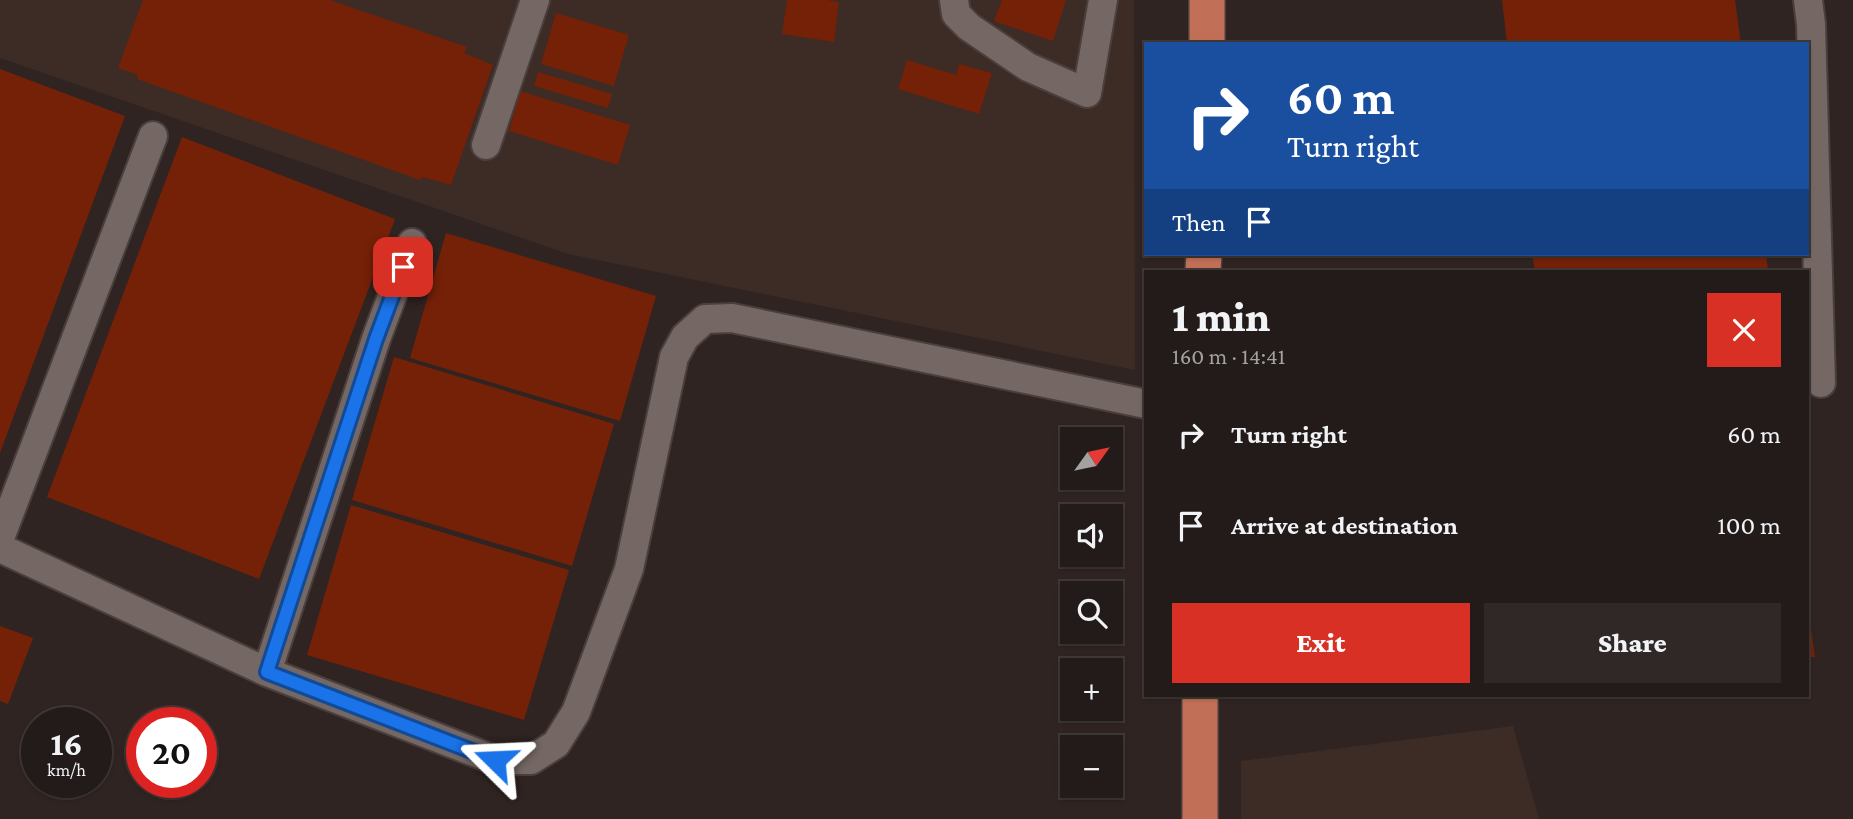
<!DOCTYPE html>
<meta charset="utf-8">
<style>
body{margin:0;font-family:"Crimson Pro",serif;background:#2f2826;color:#f1f3f6;height:100vh;display:flex;flex-direction:column;font-size:26px;white-space:nowrap}
*{box-sizing:border-box;margin:0}
p{font-size:23px;color:#a3a1a2}
.icon{flex:none;width:38px;height:38px;fill:none;stroke:currentColor;stroke-width:2;stroke-linecap:round;stroke-linejoin:round}
.map{position:relative;flex:1;overflow:hidden}
.sheet{position:absolute;left:1144px;top:270px;width:665px;height:427px;display:flex;flex-direction:column;background:#231b19;border-radius:0px;box-shadow:0 2px 5px #0004,0 0 0 2px #403938}
.sheet>*{flex:none}
.banner{position:absolute;left:1144px;top:42px;width:665px;height:214px;border-radius:0px;box-shadow:0 2px 5px #0004,0 0 0 2px #403938;background:#1a4fa0;color:#fff;overflow:hidden}
.needle{width:46px;rotate:57deg}
.tools{position:absolute;left:1060px;top:427px;display:grid;gap:14px}
.tools a{display:grid;place-items:center;width:63px;height:63px;border-radius:0px;background:#231b19;box-shadow:0 2px 5px #0004,0 0 0 2px #403938;font-size:35px}
.speed{position:absolute;left:21px;top:707px;display:flex;gap:14px;font-size:35px;font-weight:700;text-align:center}
.speed>*{display:grid;place-content:center;width:91px;height:91px;border-radius:50%;background:#231b19;box-shadow:0 2px 5px #0004,0 0 0 2px #403938;line-height:1}
.speed small{font-size:18px;font-weight:400}
.speed .limit{border:10px solid #d22;background:#fff;color:#111}
.pin{position:absolute;display:grid;place-items:center;width:60px;height:60px;color:#fff;margin:-30px;border-radius:14px;box-shadow:0 4px 10px #0006}
.me{position:absolute;width:77px;margin:-38px;rotate:291deg;stroke-linejoin:round;filter:drop-shadow(0 0 5px #0008)}
.turn{display:flex;align-items:center;gap:24px;height:147px;padding:0 28px;font-size:32px}
.turn .icon{width:91px;height:91px;stroke-width:2.5}
.turn b{display:block;font-size:49px;line-height:60px}
.then{display:flex;align-items:center;height:66px;padding:0 28px;background:#0003;gap:14px;font-size:26px}
.round{display:grid;place-items:center;flex:none;width:74px;height:74px;border-radius:0px;background:#2f2826}
.headline{display:flex;align-items:center;justify-content:space-between;height:119px;padding:0 28px}
h1{font-size:42px;font-weight:800;line-height:52px}
.action{display:flex;gap:14px;margin-top:auto;padding:14px 28px}
.action a{flex:1;height:80px;border-radius:0px;background:#d93025;color:#fff;font-size:28px;font-weight:800;line-height:80px;text-align:center}
.action a+a{background:#2f2826;color:#f1f3f6}
ul{padding:0;list-style:none}
li{display:flex;align-items:center;gap:21px;height:91px;padding:0 28px}
li div{flex:1}
li b{display:block;font-size:26px}
li em{font-style:normal}
.map>svg:first-child{display:block}
</style>
<div class="map">
<svg width="1853" height="819" viewBox="0 0 1853 819">
<rect width="100%" height="100%" fill="#2f2421"/>
<path fill="#3d2b26" d="M0 0H1134L1135 370 568 254 0 58Z
M1513 726 1539 819H1241V761Z"/>
<path fill="#742107" d="M143 0H330L467 47 464 53 493 65 451 185 422 177 420 180 137 79 138 75 118 68Z
M787 0H827L839 2 834 42 782 34Z
M1002 0H1066L1053 41 994 21Z
M1502 0H1735L1741 44H1507Z
M556 13 629 35 614 86 541 64Z
M907 60 956 75 959 64 992 73 979 114 898 89Z
M0 69 125 116 0 453Z
M538 72 612 94 608 108 534 86Z
M520 91 630 125 618 165 509 131Z
M182 137 395 219 259 579 47 497Z
M446 233 656 296 620 421 410 358Z
M1532 254H1766L1768 271H1535Z
M394 357 614 424 572 566 352 500Z
M351 505 569 570 524 720 307 655Z
M1808 615H1809L1815 657H1808Z
M0 626 33 638 8 704 0 701Z"/>
<g fill="none" stroke-linecap="round" stroke-linejoin="round">
<g stroke="#493f3d" stroke-width="32">
<path id="minor" d="M954 0 956 14 969 27 1028 67 1087 93 1103 0
M1808 0 1811 24 1821 383
M486 145 535 0
M0 538 153 136
M0 548 267 672 495 760H531L556 744 576 712 629 569 674 357 685 337 705 319 732 318 1146 404
M267 672 376 339 412 243"/>
</g>
<g stroke="#493f3d" stroke-width="38">
<path id="major" d="M1207 44V0
M1203 271 1204 254
M1200 819V695"/>
</g>
<use href="#minor" stroke="#756864" stroke-width="28"/>
<use href="#major" stroke="#c26f57" stroke-width="35"/>
</g>
<g fill="none" stroke-linecap="round" stroke-linejoin="round">
<g stroke="#114b97" stroke-width="18">
<path id="route" d="M403 267 376 339 267 672 495 760"/>
</g>
<use href="#route" stroke="#1a73e8" stroke-width="12"/>
</g>
</svg>
<div class="tools">
<a><svg class="needle" viewBox="-14 -14 28 28"><path d="M0-13l5 13h-10z" fill="#e53935"/><path d="M0 13l5-13h-10z" fill="#a3a1a2"/></svg></a>
<a><svg class="icon" aria-label="sound" viewBox="0 0 24 24"><path d="M4 9h4l5-4v14l-5-4H4zM17 9q2 3 0 6"/></svg></a>
<a><svg class="icon" aria-label="search" viewBox="0 0 24 24"><circle cx="10" cy="10" r="6"/><path d="M15 15l6 6"/></svg></a>
<a>+</a>
<a>−</a>
</div>
<div class="speed"><div>16<small>km/h</small></div><div class="limit">20</div></div>
<div class="pin" style="left:403px;top:267px;background:#d93025"><svg class="icon" aria-label="arrive" viewBox="0 0 24 24"><path d="M6 21V4h12l-3 4 3 4H6"/></svg></div>
<svg class="me" style="left:495px;top:760px" viewBox="-20 -20 40 40"><path d="M0-17L14 15 0 8-14 15z" fill="#1a73e8" stroke="#fff" stroke-width="4"/></svg>
<div class="banner">
<div class="turn"><svg class="icon" aria-label="right" viewBox="0 0 24 24"><path d="M7 20v-9h11M14 6l5 5-5 5"/></svg><div><b>60 m</b>Turn right</div></div>
<div class="then">Then<svg class="icon" aria-label="arrive" viewBox="0 0 24 24"><path d="M6 21V4h12l-3 4 3 4H6"/></svg></div>
</div>
<section class="sheet">
<div class="headline"><div><h1>1 min</h1><p>160 m · 14:41</p></div><a class="round" style="background:#d93025;color:#fff"><svg class="icon" aria-label="close" viewBox="0 0 24 24"><path d="M6 6l12 12M18 6L6 18"/></svg></a></div>
<ul>
<li><svg class="icon" aria-label="right" viewBox="0 0 24 24"><path d="M7 20v-9h11M14 6l5 5-5 5"/></svg><div><b>Turn right</b></div><em>60 m</em></li>
<li><svg class="icon" aria-label="arrive" viewBox="0 0 24 24"><path d="M6 21V4h12l-3 4 3 4H6"/></svg><div><b>Arrive at destination</b></div><em>100 m</em></li>
</ul>
<div class="action"><a>Exit</a><a>Share</a></div>
</section>
</div>
